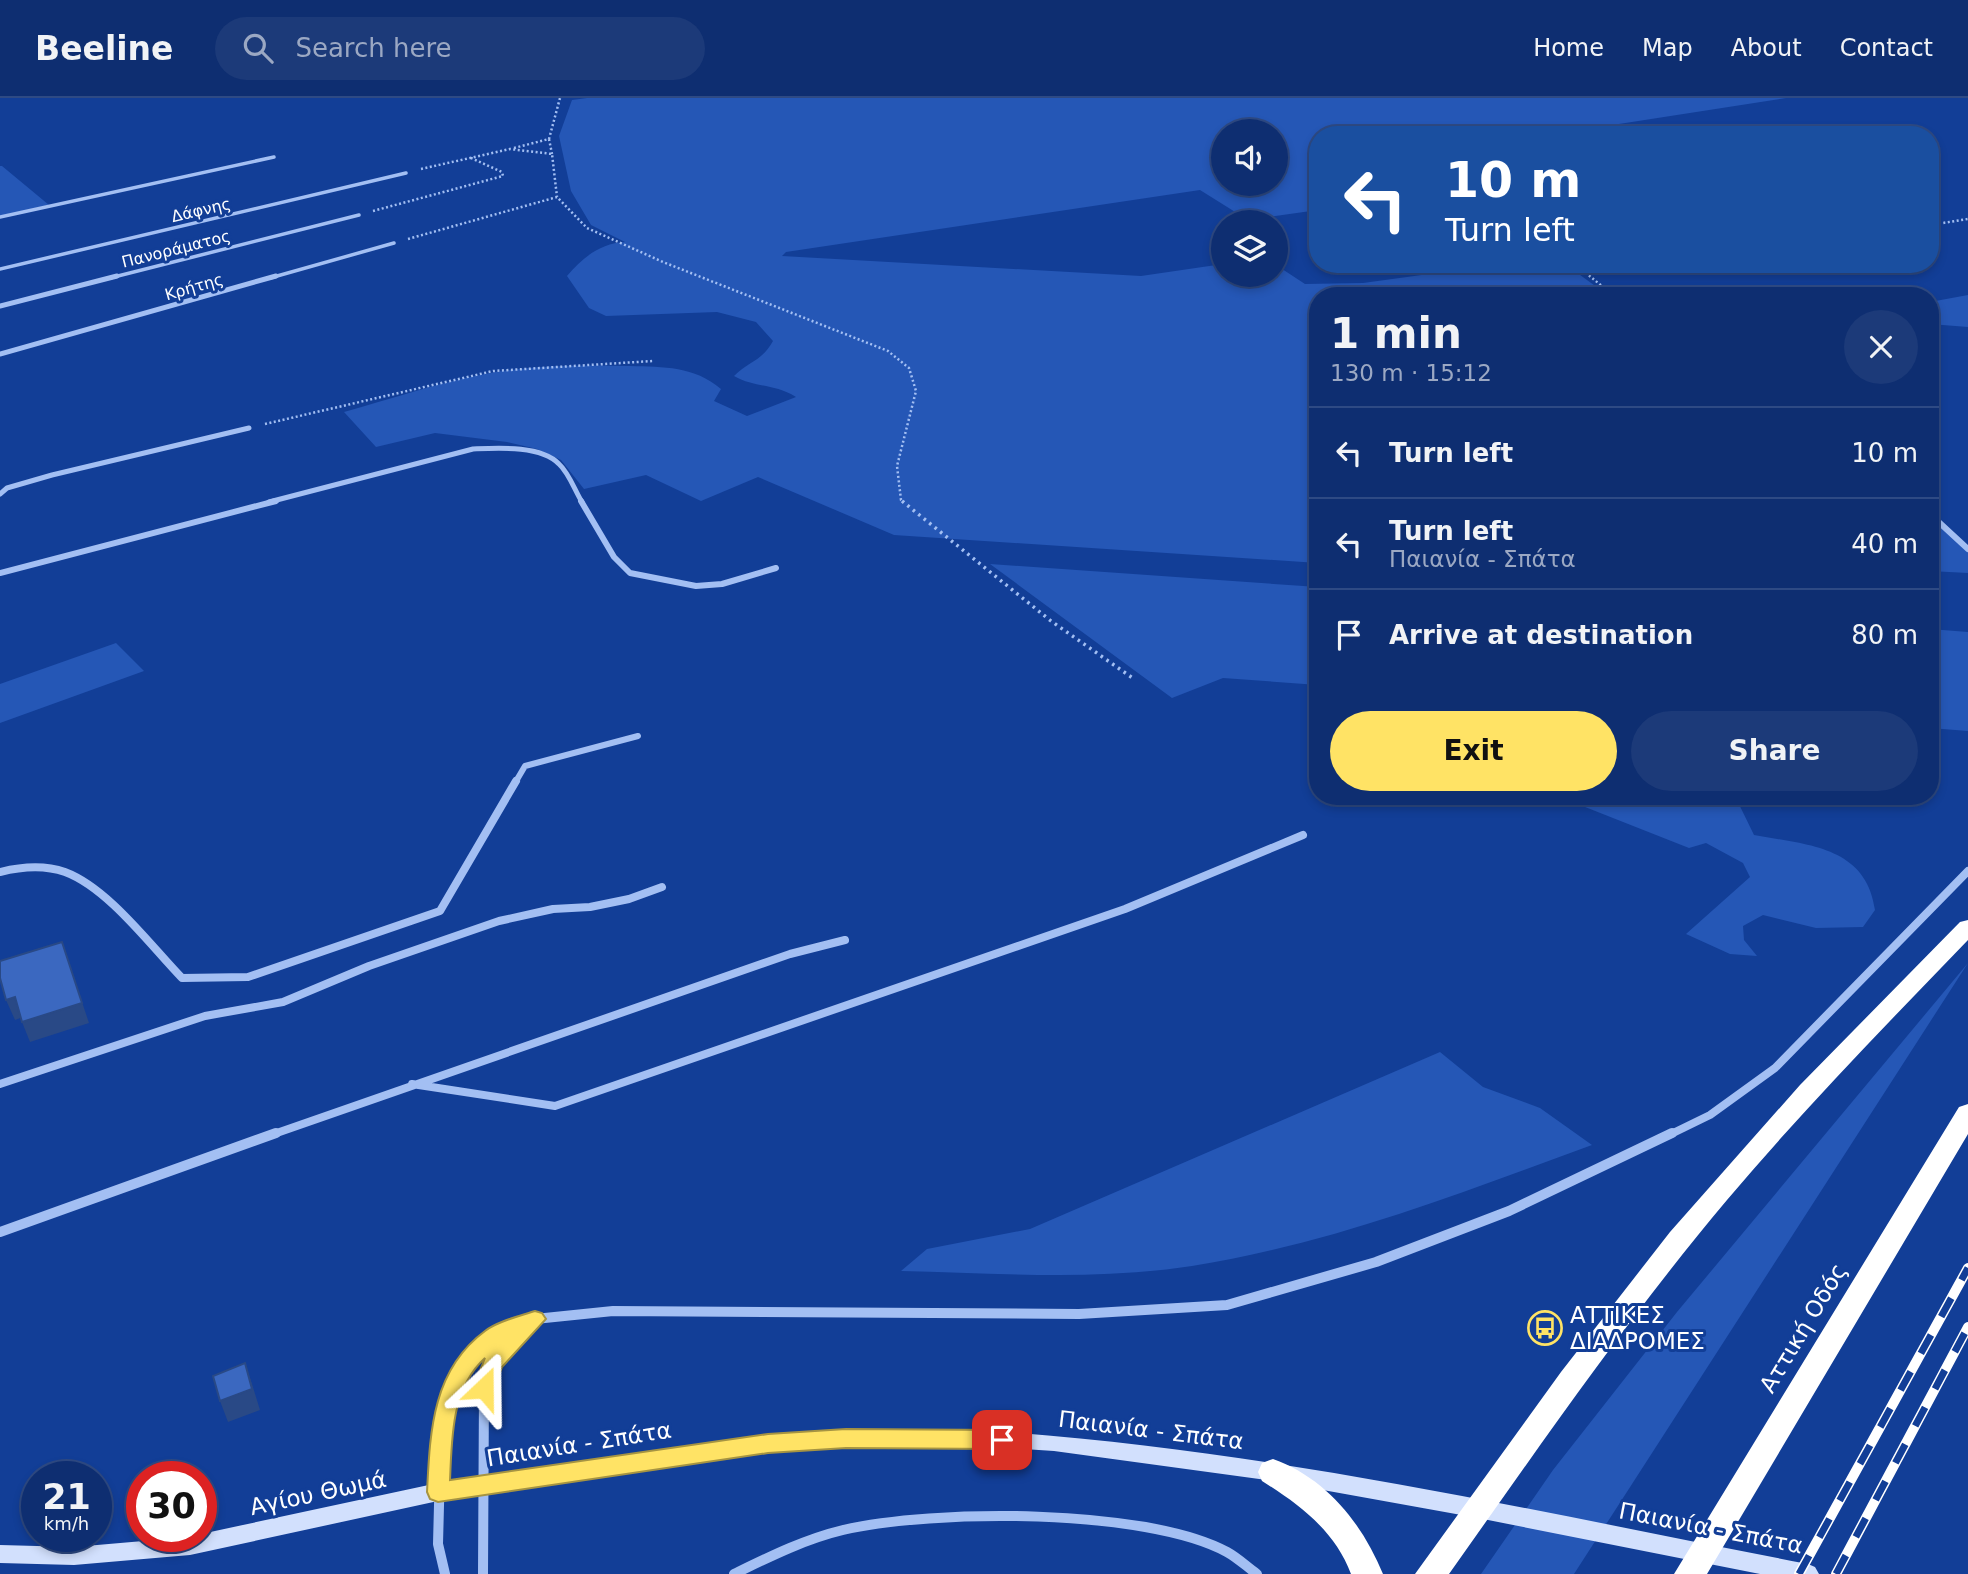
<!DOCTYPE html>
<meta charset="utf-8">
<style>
body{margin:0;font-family:"DejaVu Sans",sans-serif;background:#1c3a79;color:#f1f3f6;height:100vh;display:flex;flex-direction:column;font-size:26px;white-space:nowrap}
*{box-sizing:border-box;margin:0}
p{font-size:23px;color:#9ba8c3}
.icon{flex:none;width:38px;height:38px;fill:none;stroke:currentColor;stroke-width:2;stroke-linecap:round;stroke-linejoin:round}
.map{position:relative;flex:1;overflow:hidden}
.side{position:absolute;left:1309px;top:189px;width:630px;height:518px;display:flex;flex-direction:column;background:#0e2e71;border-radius:28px;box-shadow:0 4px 10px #0003,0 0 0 2px #2e4a84}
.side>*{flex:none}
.top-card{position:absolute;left:1309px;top:28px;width:630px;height:147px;border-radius:28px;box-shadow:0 4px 10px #0003,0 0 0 2px #2e4a84;background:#1a4fa0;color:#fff;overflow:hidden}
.controls{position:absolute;left:1211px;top:21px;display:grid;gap:14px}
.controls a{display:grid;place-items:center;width:77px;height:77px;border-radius:50%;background:#0e2e71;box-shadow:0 4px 10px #0003,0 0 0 2px #2e4a84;font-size:35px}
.speed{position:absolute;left:21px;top:1363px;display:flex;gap:14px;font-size:35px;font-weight:700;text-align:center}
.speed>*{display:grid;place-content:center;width:91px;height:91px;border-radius:50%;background:#0e2e71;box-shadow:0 4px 10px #0003,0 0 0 2px #2e4a84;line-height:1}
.speed small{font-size:18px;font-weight:400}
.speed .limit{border:10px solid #d22;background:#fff;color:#111}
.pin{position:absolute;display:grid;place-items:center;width:60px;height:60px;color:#fff;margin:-30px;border-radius:14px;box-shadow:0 4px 10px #0006}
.me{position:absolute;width:77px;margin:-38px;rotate:23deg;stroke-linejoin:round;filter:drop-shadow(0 0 5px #0008)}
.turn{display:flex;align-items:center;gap:24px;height:147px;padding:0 21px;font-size:32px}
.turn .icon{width:91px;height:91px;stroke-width:2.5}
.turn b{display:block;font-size:49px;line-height:60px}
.round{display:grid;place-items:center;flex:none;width:74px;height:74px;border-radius:37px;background:#1c3a79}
.headline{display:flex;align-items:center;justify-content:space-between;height:119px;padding:0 21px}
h1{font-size:42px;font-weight:700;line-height:52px}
.cta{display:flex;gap:14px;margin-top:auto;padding:14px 21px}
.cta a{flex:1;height:80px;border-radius:42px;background:#ffe365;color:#111;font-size:28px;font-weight:700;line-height:80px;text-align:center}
.cta a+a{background:#1c3a79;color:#f1f3f6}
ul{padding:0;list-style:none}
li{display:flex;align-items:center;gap:21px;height:91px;padding:0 21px;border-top:2px solid #2e4a84}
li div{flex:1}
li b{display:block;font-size:26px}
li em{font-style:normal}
header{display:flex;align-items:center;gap:42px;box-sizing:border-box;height:98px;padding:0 35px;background:#0e2e71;border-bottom:2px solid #2e4a84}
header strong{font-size:33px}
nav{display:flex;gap:38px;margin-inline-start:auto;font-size:24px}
.search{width:490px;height:63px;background:#1c3a79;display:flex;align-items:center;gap:18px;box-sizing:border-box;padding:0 24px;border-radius:38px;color:#9ba8c3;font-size:26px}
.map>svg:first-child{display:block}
</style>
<header>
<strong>Beeline</strong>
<div class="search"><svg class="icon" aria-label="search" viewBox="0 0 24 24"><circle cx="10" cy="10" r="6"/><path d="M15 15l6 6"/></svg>Search here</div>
<nav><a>Home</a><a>Map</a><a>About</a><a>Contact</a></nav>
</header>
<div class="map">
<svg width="1968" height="1476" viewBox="0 0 1968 1476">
<rect width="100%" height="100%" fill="#123e97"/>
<path fill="#2557b6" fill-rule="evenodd" d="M587 0H1786L1548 37H1318V112L1248 122 1200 92 786 154 782 158 1141 178 1223 166V177H1276V167L1305 186 1363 185 1502 166H1565L1609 198H1318V465L894 437 758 379 701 403 646 377 584 391 561 362 537 351 507 344 435 335 376 349 344 314C391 301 437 285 485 276 532 267 582 267 630 268 664 269 694 268 721 291L714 303 747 318 796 299C773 285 755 290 734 278 750 262 761 264 773 243L756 224 717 214 606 218 589 210 567 178C583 159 601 145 625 144L591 127 571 93 559 38 572 2ZM1223 33H1276V86H1223Z
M0 68H2L49 107 0 118Z
M1968 197V229L1930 226V204Z
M1930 420 1968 453V475L1930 473Z
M990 466 1318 489V587L1223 580 1172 600Z
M1930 531 1968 534V633L1930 630Z
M116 545 144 573 0 625V586Z
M1596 698H1735L1754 737C1807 747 1866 748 1875 812L1863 829 1816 830 1763 817 1743 828 1744 842 1757 858 1730 856 1686 836 1750 779 1743 765 1706 745 1689 750 1580 707Z
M1968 865 1574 1476H1481L1553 1372 1677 1214Z
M1440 954 1483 989 1540 1010 1592 1047C1460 1095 1331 1146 1192 1168 1096 1183 997 1175 901 1173L927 1151 1030 1131Z"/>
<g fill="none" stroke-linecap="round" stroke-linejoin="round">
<path stroke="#a3bff3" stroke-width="2.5" stroke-dasharray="2 2.5" stroke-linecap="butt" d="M1471 27 1479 37
M549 41 552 56
M514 50 549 41 560 0
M421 71 510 51 552 56 557 99
M373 113 503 78 502 74 471 60
M1930 127 1968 121
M408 141 557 99 587 130 663 164 888 253 909 270 916 293 897 368 901 402 904 404
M1575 166 1614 198
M1582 173 1642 166
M265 326 493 273 653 263"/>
<path stroke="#a3bff3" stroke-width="3.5" stroke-dasharray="2.5 4.5" stroke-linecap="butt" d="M902 403 1051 523 1134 581"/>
<path stroke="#a3bff3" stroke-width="3.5" d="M0 119 274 59
M0 171 406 75
M110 180 359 117
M270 180 394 145"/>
<path stroke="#a3bff3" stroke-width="5" d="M0 208 117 178
M0 256 276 178
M0 396 7 390 52 377 249 330
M269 404 473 351C497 350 541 347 559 366 569 375 575 393 582 404"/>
<path stroke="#a3bff3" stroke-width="6" d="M581 403 614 459 630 475 696 488 722 486 776 470
M1930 416 1968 451
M0 475 276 403
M515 685 525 668 638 638"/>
<path stroke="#a3bff3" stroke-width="8" d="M0 774C20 769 45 767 65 774 108 790 150 847 182 880L248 879 440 813 516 683
M0 986 205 918 283 904 369 868 499 823 553 811 590 809 629 801 662 789
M412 986 555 1008 1125 811 1303 737
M271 1037 790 856 845 842
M1669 1037 1710 1017 1775 970 1968 773"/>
<path stroke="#a3bff3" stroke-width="10" d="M0 1134 276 1035
M445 1476 438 1446 441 1330 453 1286 472 1258 494 1237 535 1221 613 1213 1079 1216 1227 1207 1376 1164 1509 1113 1672 1035
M483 1476 484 1291 502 1255 529 1226
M734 1476C769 1459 805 1441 843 1432 932 1411 1146 1410 1227 1454 1238 1460 1247 1469 1257 1476"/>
<path fill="#d2e0fd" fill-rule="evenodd" d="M976 1332C1256 1349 1533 1413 1808 1466L1815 1469 1819 1476H1760L1478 1420 1273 1383 1054 1353 976 1348 846 1349 768 1354 438 1403 190 1457 74 1467 0 1465V1447L74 1449 201 1438V1436L438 1385 768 1338 846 1333Z"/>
<path fill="#fff" fill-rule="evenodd" d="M1968 822V842C1886 927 1803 1012 1727 1102 1627 1221 1539 1349 1449 1476H1415L1561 1274 1670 1134 1800 987 1960 824Z
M1968 1006V1036L1707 1476H1674L1959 1009Z
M1273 1361C1326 1380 1362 1425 1383 1476H1351C1335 1433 1300 1407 1262 1383L1258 1374 1262 1365Z"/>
<g stroke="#fff" stroke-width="10">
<path id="rail" d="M1799 1476 1968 1170
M1836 1476 1968 1229"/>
</g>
<use href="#rail" stroke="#123e97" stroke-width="7" stroke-dasharray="21" stroke-linecap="butt"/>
</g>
<path fill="#294986" d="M62 844 89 925 30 944 22 924Z
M15 899 23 919 15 922 6 902Z
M245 1265 252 1286 260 1312 228 1324 220 1303Z"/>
<path fill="#3b68c0" stroke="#294986" stroke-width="2" d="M62 844 82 905 22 924 15 899 6 902 0 880V863Z
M245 1265 252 1291 220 1303 213 1278Z"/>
<path fill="#ffe365" stroke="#a69442" stroke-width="2" d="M535 1213 542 1215 546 1221 502 1269 492 1297 484 1300 477 1297 473 1290 485 1260C451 1291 452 1340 450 1382L768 1336 846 1331 1002 1332 1010 1335 1013 1342 1010 1349 1002 1351 846 1350 768 1355 438 1404 430 1401 427 1394C430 1334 432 1272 485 1233 498 1223 520 1218 535 1213Z"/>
<defs>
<g id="bus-ring" transform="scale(1.75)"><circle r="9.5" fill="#123e97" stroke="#ffe365" stroke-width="1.5"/><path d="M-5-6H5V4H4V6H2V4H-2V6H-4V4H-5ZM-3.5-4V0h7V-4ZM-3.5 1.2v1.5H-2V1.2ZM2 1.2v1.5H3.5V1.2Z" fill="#ffe365"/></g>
</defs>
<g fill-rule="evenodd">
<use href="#bus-ring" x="1545" y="1230"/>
</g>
<g text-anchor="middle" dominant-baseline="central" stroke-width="6" stroke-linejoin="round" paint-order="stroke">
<g font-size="16" fill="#fff" stroke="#123e97">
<text transform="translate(201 112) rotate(-13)">Δάφνης</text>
<text transform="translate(176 151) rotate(-14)">Πανοράματος</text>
<text transform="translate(194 189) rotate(-16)">Κρήτης</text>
</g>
<g font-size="23" fill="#fff" stroke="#123e97" text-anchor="start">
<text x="1570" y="1217">ΑΤΤΙΚΕΣ<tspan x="1570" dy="26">ΔΙΑΔΡΟΜΕΣ</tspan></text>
</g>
<g font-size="23" fill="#fff" stroke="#123e97">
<text transform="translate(1803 1230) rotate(-59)">Αττική Οδός</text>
<text transform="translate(1151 1332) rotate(7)">Παιανία - Σπάτα</text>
<text transform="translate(579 1346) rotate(-9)">Παιανία - Σπάτα</text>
<text transform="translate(318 1395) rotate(-12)">Αγίου Θωμά</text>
<text transform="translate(1711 1430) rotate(11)">Παιανία - Σπάτα</text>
</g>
</g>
</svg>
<div class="controls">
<a><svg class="icon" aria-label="sound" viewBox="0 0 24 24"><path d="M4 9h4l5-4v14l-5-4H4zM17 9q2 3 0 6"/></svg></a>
<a><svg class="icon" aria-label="layers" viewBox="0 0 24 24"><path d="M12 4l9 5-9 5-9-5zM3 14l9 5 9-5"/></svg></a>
</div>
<div class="speed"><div>21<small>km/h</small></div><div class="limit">30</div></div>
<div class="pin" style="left:1002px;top:1342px;background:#d93025"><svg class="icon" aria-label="arrive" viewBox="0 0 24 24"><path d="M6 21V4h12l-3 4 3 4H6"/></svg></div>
<svg class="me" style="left:484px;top:1290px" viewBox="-20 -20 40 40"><path d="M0-17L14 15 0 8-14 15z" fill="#ffe365" stroke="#fff" stroke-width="4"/></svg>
<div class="top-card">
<div class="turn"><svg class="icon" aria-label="left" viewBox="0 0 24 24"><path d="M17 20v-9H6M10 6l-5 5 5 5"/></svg><div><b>10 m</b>Turn left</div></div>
</div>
<section class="side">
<div class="headline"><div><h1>1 min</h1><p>130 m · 15:12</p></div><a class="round"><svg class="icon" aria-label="close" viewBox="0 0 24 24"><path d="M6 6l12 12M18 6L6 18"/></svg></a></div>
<ul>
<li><svg class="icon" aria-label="left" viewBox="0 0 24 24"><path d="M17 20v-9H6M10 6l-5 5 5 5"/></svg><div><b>Turn left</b></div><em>10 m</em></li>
<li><svg class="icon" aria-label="left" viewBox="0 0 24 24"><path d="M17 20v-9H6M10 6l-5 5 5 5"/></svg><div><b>Turn left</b><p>Παιανία - Σπάτα</p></div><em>40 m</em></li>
<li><svg class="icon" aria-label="arrive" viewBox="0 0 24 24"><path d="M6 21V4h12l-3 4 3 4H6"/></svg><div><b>Arrive at destination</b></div><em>80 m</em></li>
</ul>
<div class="cta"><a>Exit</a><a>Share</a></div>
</section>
</div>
